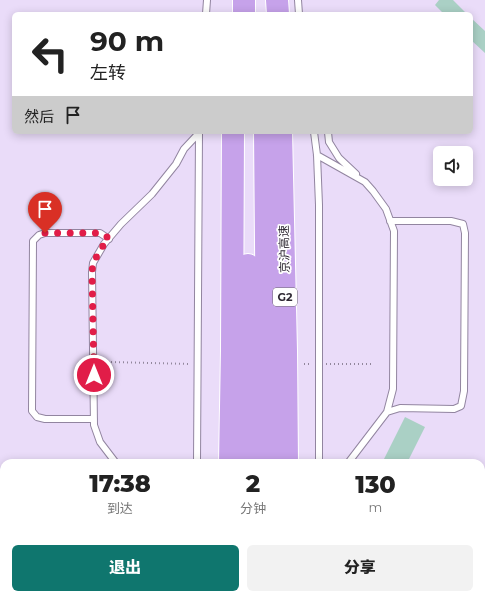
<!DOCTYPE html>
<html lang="zh">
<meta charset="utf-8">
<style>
body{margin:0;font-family:Montserrat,"Noto Sans SC",sans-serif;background:#f2f2f2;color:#222;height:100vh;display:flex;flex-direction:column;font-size:15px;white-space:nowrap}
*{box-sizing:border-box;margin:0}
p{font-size:13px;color:#767676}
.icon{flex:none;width:22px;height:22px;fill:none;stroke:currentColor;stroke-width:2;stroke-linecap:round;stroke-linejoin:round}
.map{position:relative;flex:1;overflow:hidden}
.details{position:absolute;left:0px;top:459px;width:485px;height:140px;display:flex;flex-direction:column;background:#fff;border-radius:12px 12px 0 0;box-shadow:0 2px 10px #0003}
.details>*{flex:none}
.hud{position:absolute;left:12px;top:12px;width:461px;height:122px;border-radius:6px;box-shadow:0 2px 10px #0003;background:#fff;color:#222;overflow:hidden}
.tools{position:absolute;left:433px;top:146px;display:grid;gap:8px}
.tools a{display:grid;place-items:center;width:40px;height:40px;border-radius:6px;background:#fff;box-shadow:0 2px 10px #0003;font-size:20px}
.pin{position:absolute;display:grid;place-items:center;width:34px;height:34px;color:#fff;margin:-41px -17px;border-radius:50% 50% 50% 0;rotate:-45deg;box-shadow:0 0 4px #0007}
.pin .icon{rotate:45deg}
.me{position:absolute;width:44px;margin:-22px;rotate:0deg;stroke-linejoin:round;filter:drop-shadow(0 0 3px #0008)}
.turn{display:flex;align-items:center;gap:14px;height:84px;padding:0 12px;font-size:18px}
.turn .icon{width:52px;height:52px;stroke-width:2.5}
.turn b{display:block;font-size:28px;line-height:34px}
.then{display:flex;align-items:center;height:38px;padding:0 12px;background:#0003;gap:8px;font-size:15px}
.eta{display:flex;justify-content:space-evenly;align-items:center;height:68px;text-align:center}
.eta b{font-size:24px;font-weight:800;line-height:28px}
.button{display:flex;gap:8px;margin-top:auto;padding:8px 12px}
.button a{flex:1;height:46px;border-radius:6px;background:#0f766e;color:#fff;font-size:16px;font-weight:800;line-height:46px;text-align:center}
.button a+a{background:#f2f2f2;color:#222}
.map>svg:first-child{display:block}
</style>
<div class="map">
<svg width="485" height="599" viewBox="0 0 485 599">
<rect width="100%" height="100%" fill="#eadcf9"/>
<path fill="#aad0c5" d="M439 0H453L467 14H444L435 5Z
M471 18 485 31V53L471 40Z
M405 417 425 427 407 463H382Z"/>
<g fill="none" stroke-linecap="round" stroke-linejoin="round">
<g stroke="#9285a0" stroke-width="8">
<path id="service" d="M298 0 299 14
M206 14 207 0
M314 132 317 155 319 205V463
M328 132 329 142 339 158 356 174
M317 155 365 182 373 191 386 209 394 231 393 389 387 412 348 463
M387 412 400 408 454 409 461 406 464 391 465 233 463 224 451 221H390
M94 419H45L37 417 32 411 33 241 39 235 45 233H100L109 239
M116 463 100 442 94 425 92 272 93 263 104 244 121 224 152 194 176 164 184 149 199 133
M197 463 199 133
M186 595 189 599
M202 595V599
M309 599V595"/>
</g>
<g stroke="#9285a0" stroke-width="15">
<path id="minor" d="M118 599 123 595"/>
</g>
<g stroke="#fff" stroke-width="24">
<path id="motorway" d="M244 0V14
M277 0 278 14
M265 132 267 351V463
M281 132 286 351 287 463
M230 463 232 351 233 132
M248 463V265
M227 599V595
M246 599V595
M265 599V595
M287 599V595"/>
</g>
<path stroke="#92879c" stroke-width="2" stroke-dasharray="1 3" stroke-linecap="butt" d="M111 362 190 364
M304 364H312
M326 364H373"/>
<use href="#service" stroke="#fff" stroke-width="6"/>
<use href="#minor" stroke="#fff" stroke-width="13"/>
<use href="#motorway" stroke="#c6a2ea" stroke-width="22"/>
</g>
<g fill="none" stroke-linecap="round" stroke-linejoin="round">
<path stroke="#e11d48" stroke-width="7" stroke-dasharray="0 12.6" d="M45 233H100L109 238 104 244 93 263 92 272 94 375"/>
</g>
<g text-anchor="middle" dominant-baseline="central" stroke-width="3.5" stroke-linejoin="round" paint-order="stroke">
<rect fill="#fff" stroke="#6d6971" stroke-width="1" x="273" y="288" width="24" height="18" rx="3"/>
<g font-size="11" font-weight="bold" fill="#2f2934">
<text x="285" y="297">G2</text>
</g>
<g font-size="12" fill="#2f2934" stroke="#fff">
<text transform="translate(284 249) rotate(-91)">京沪高速</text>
</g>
</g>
</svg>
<div class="tools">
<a><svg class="icon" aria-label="sound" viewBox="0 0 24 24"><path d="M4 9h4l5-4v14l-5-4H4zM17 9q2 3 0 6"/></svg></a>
</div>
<div class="pin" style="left:45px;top:233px;background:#d93025"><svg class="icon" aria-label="arrive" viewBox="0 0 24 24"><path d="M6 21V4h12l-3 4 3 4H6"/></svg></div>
<svg class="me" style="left:94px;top:375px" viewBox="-20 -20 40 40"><circle r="17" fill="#e11d48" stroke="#fff" stroke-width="3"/><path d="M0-11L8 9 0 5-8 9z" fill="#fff"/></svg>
<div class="hud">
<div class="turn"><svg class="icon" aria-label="left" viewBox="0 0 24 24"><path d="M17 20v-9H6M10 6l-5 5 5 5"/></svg><div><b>90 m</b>左转</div></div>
<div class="then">然后<svg class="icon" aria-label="arrive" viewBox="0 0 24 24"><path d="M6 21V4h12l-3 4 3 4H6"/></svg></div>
</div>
<section class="details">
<div class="eta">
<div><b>17:38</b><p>到达</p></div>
<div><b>2</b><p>分钟</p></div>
<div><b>130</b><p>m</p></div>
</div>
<div class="button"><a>退出</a><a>分享</a></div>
</section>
</div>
